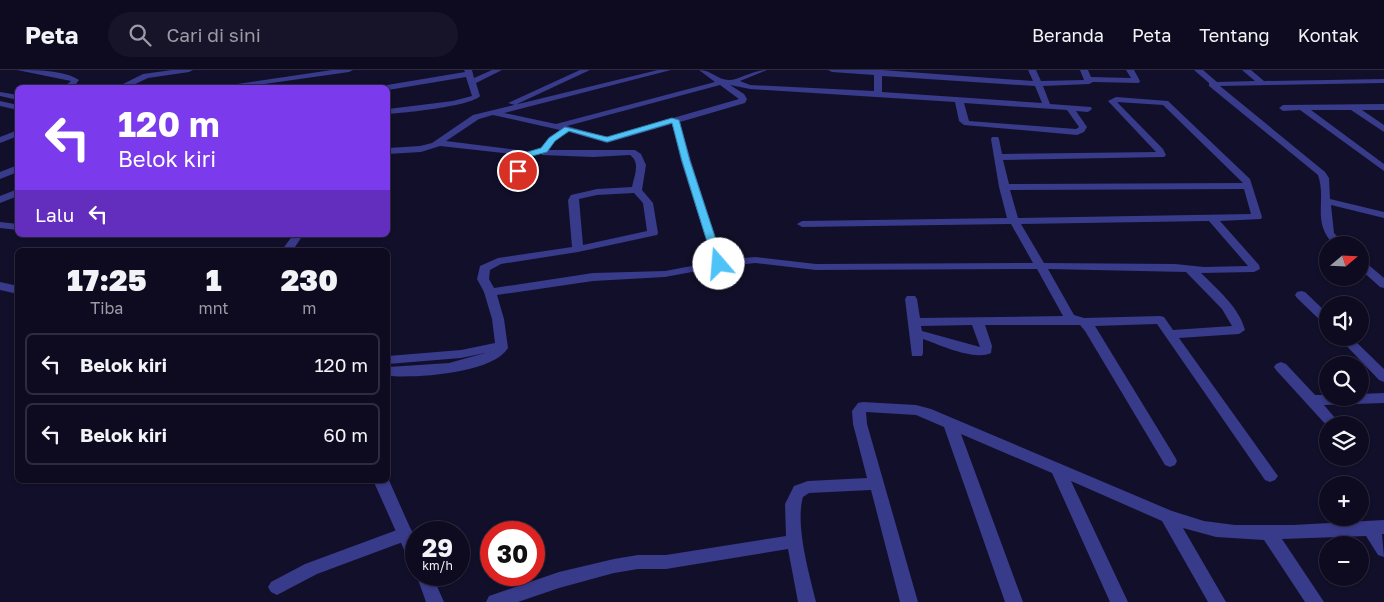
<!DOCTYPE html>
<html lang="id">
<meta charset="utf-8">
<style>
body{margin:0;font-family:"Golos Text",sans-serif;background:#171429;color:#f1f3f6;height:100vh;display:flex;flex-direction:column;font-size:19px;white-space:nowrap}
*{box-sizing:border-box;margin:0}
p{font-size:16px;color:#9b9ba5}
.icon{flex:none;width:28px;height:28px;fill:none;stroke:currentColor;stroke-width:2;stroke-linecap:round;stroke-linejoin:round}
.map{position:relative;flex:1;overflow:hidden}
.sheet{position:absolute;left:15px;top:178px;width:375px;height:235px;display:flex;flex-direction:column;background:#0e0b20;border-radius:8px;box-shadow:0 1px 4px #0004,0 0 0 1px #2e2b3e}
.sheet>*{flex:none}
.guide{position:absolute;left:15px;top:15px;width:375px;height:152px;border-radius:8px;box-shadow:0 1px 4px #0004,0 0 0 1px #2e2b3e;background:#7c3aed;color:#fff;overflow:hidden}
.needle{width:32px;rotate:71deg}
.fabs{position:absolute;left:1319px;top:166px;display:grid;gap:10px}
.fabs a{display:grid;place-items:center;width:50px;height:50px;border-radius:50%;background:#0e0b20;box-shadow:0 1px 4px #0004,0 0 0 1px #2e2b3e;font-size:25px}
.speed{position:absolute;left:405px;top:451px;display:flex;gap:10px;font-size:25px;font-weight:700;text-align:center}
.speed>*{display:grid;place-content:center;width:65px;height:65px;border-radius:50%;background:#0e0b20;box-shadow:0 1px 4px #0004,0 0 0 1px #2e2b3e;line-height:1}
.speed small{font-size:12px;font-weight:400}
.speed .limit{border:8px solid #d22;background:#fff;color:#111}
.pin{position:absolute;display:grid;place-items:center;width:42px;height:42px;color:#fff;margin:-21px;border:2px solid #fff;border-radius:50%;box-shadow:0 1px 5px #0007}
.me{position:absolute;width:55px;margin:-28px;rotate:342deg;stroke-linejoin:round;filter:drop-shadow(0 0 4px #0008)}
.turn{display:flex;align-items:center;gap:18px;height:105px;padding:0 20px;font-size:22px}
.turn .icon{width:65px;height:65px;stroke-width:2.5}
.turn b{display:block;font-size:35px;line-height:42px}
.then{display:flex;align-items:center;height:48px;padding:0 20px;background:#0003;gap:10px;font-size:19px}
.eta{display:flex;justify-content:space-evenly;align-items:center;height:85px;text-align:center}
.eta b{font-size:30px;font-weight:800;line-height:35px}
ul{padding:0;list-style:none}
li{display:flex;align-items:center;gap:15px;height:62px;margin:0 10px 8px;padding:0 10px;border:2px solid #2e2b3e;border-radius:8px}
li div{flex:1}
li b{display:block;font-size:19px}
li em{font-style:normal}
header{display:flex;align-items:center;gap:30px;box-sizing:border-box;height:70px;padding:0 25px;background:#0e0b20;border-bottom:1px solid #2e2b3e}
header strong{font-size:24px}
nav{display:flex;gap:28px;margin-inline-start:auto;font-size:18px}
.search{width:350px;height:45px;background:#171429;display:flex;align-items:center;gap:12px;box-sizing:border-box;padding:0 18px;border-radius:28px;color:#9b9ba5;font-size:19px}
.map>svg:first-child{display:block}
</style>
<header>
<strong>Peta</strong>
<div class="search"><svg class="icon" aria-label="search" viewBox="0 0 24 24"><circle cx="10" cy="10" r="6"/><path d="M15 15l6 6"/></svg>Cari di sini</div>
<nav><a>Beranda</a><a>Peta</a><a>Tentang</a><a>Kontak</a></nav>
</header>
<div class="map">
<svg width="1384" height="532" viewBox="0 0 1384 532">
<rect width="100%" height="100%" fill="#120f2a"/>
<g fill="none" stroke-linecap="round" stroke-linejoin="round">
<path fill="#383a8a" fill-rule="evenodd" d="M17 0C35 0 64 0 79 10L73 18H63L71 11Z
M172 0H193L189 2 148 8 127 18H115L143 4Z
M332 0H353L349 2 236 18H210Z
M464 0H472L474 8 492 0H502L476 13 480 26C472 36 403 43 388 44V39L453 31 472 26 466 7 388 20V18L381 16 465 2Z
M580 0H590L515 35 508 33Z
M658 0H671L504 43 556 54 715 12 699 0C712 0 717 10 729 10 739 10 752 0 767 0L740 11 750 15 874 21V5L832 2 828 0H882L1033 11 1028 0H1036L1041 11 1084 10 1080 0H1088L1091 7 1131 8 1126 0H1134L1140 11 1139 13 1093 12 1089 14 1043 16 1050 34 1091 37 1092 39 1088 42 1076 41 1087 57 1084 62 1077 65 964 55 959 51 955 32 750 19 730 15 744 24 747 29 745 33 680 52 691 91 723 190 755 187 816 194 1033 193 1011 154 802 157 797 154 802 151 1007 148 999 117 991 69 992 67H998L999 69 1002 84 1156 82 1108 31 1116 27 1168 31 1250 109 1262 147 1261 149 1220 151 1259 195 1260 199 1254 202 1201 203C1217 219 1239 237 1245 260L1239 264 1179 268 1275 402 1278 406 1275 410 1270 412 1265 410 1157 254 1095 256 1175 387 1177 391 1175 395 1170 397 1165 395 1085 261 1080 255H985L992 276 991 283C974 291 940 275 923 269V283L922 286H912L905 229 907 226H915L917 229 920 248 1063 246 1037 199 816 200 755 193 719 197 665 207 593 211 497 225 504 249 508 278C492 304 416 308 388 306V297L449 293 485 283 461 288 388 294V286L461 280 495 273 492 249 484 222 477 209 480 196 498 188 572 177 568 130 571 125 597 119 632 117C634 106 641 93 630 85L593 87 542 85 539 80 549 67 560 60 493 45 479 49 446 71 526 81 533 86 521 103H515L513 101 523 87 521 85 440 76 421 82 388 84V78L420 76 432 73 473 45ZM882 6 1035 16 1042 33 882 22ZM720 15 739 29 607 67 567 56ZM1117 32 1163 35 1243 113 1009 114 1003 90 1164 87 1166 85 1163 79ZM964 33 1067 40 1079 57 1076 59 969 51ZM672 54 681 91 713 192 665 201 593 203 494 218 489 209 490 200 501 194 578 182 657 165 658 163 653 133 642 120 646 95 641 84 635 80H549L555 71 569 62 607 73ZM1244 119 1251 144 1018 148 1010 120ZM634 123 643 133 647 161 583 175 579 129 597 125ZM1209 151 1248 196 1204 197 1175 194 1044 193 1021 154ZM1048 199 1186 202 1222 239 1232 256 1173 260 1164 247 1160 246 1084 248 1074 245ZM972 255 980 277 922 261 921 256Z
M1194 0H1203L1217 12 1255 11 1242 0H1251L1264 11 1384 9V13L1220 16 1325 102 1329 108 1330 129 1384 142V148L1331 135 1334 163 1345 175H1334C1311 151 1327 132 1318 105L1209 16V13Z
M0 22 18 25V30L0 26Z
M0 31 18 35V40L0 36Z
M1384 34V40H1362L1384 55V62L1351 40H1311L1384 94V101L1300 40 1283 41 1279 38 1283 35Z
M18 60V66L0 73V67Z
M18 95V102L0 109V102Z
M18 119V126L0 133V126Z
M0 152 18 154V160L0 158Z
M293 165H303L293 180H282Z
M1360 190 1364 191 1384 208V218L1380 217 1360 199Z
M1301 221 1305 222 1328 244V255L1324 254 1297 228 1295 225 1297 222Z
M1339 268H1352L1384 299V312L1379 310Z
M1281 292 1286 294 1315 325H1328V328H1360V324L1384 323V333L1324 335 1341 355H1328V357L1276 300 1274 297 1276 294Z
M863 332 916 335 931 339 1172 441 1204 451 1235 455H1293L1384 450V464H1382L1384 487 1378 485 1366 466 1282 469 1324 532H1305L1264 470 1216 467 1183 458 1226 532H1208L1162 451 1071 411 1128 532H1110L1052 403 961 364 1023 532H1005L944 357 916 345 866 342 867 354 918 532H900L871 420 809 423 803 427C795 455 809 503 816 532H798L788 479 666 499H638L614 503 559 518 518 532H486L489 526 495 524 559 502 614 489 638 485H666L786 466 785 434 794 416 808 411 867 408 853 354 852 341 858 333Z
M405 457 411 459 413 464 411 469 317 504 277 525 271 522 268 517 271 512 305 494Z"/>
<path fill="#383a8a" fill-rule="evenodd" d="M0 212 18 216V224L0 220Z
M388 408 416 471V495L410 493 373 410H388Z
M416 504 432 505 444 532H426Z"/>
</g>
<path fill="#4fc3f7" stroke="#337fa1" d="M672 48 679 50 690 91 724 194 722 196 719 197 714 194 682 91 672 53 607 72 569 61 555 71 547 82 532 86V89L521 102 514 101 524 89V83L541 78 549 68 565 57 607 67Z"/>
</svg>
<div class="fabs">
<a><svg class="needle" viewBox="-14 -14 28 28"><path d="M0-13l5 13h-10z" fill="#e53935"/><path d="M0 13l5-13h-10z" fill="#9b9ba5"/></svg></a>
<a><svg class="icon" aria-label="sound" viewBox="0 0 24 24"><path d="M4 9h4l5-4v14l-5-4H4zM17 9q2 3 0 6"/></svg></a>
<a><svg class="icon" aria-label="search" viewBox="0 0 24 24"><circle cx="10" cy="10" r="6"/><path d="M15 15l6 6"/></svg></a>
<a><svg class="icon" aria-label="layers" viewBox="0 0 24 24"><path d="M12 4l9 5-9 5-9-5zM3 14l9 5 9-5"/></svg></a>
<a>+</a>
<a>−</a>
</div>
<div class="speed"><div>29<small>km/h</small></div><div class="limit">30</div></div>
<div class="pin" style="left:518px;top:101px;background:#d93025"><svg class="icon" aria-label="arrive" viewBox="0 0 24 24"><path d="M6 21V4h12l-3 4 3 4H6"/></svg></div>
<svg class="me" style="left:719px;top:194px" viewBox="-20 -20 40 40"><circle r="19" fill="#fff"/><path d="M0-13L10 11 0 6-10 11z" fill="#4fc3f7"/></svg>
<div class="guide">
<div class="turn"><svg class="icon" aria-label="left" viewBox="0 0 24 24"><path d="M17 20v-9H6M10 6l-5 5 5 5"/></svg><div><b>120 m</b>Belok kiri</div></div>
<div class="then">Lalu<svg class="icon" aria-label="left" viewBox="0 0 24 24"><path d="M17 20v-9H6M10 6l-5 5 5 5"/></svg></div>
</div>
<section class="sheet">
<div class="eta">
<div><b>17:25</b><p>Tiba</p></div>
<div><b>1</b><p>mnt</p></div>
<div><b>230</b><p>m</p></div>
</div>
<ul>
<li><svg class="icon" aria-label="left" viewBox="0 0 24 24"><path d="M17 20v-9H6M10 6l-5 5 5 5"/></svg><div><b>Belok kiri</b></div><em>120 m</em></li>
<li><svg class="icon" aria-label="left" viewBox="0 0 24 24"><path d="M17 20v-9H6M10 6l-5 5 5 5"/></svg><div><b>Belok kiri</b></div><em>60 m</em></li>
</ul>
</section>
</div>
